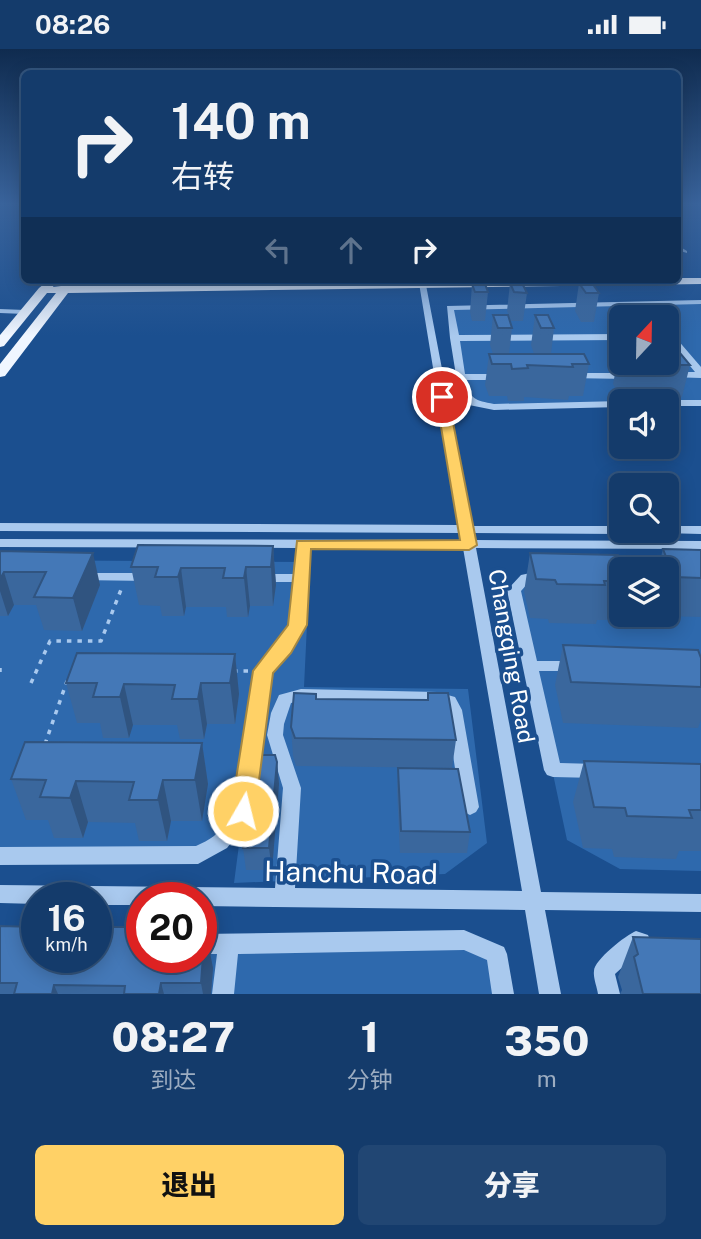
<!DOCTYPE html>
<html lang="zh">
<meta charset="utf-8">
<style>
body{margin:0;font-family:"Public Sans","Noto Sans SC",sans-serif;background:#214673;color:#f1f3f6;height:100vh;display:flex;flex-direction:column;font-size:26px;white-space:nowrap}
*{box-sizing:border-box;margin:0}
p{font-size:23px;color:#9dadc1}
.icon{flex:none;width:38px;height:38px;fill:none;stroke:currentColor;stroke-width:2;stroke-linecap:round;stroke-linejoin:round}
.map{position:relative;height:945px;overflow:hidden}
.sheet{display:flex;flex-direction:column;background:#143b6b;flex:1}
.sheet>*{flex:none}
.banner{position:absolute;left:21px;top:21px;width:660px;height:214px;border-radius:10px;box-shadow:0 4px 18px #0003,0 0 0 2px #33557e;background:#143b6b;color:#f1f3f6;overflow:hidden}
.needle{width:46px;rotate:22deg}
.controls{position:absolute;left:609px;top:256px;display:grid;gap:14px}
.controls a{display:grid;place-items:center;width:70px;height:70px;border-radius:10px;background:#143b6b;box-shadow:0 4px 18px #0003,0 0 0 2px #33557e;font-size:35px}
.speed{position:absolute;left:21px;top:833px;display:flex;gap:14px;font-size:35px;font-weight:700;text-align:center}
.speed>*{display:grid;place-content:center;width:91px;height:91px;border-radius:50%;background:#143b6b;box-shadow:0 4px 18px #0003,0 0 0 2px #33557e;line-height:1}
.speed small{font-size:18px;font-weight:400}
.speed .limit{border:10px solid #d22;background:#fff;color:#111}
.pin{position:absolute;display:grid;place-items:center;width:60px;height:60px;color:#fff;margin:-30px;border:4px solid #fff;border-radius:50%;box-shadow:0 2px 7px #0007}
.me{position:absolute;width:77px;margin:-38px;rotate:8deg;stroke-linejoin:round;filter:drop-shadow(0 0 5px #0008)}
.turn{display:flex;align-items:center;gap:24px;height:147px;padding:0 35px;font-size:32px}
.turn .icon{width:91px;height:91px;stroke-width:2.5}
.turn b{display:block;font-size:49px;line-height:60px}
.lanes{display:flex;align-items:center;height:66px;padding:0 35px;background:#0003;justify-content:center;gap:35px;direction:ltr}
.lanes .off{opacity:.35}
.eta{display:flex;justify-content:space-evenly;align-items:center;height:119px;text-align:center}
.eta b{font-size:42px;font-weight:800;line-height:49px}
.primary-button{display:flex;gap:14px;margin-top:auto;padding:14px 35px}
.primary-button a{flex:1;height:80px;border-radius:10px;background:#ffd166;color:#111;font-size:28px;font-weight:800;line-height:80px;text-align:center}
.primary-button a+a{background:#214673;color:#f1f3f6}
.status{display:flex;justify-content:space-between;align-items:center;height:49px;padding:0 35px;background:#143b6b;direction:ltr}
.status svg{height:19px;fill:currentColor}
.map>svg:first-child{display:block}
</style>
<div class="status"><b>08:26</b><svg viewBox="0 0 49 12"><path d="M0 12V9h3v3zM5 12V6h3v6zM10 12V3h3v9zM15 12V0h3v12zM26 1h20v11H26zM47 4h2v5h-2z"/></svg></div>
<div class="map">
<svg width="701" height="945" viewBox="0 0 701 945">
<rect width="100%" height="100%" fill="#1b4f8f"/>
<path fill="#2e69ad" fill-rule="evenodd" d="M701 253V354L621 352V355L494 358 479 356 464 345 450 259ZM621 268H667V313H621Z
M0 511 310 513 304 638 468 640 487 794 445 825 234 834 243 765 212 800 0 807Z
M621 524V565H667L701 524V822L620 820 567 791 514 541 526 529Z
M464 891 497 905 503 945H0V898L37 908H201V895Z"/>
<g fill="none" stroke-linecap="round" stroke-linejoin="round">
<path stroke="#a9c9ee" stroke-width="3.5" stroke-dasharray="4.5 6" stroke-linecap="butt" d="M0 619V623
M233 622H251
M31 634 50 592H101L122 538
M45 695 67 632"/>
<path fill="#a9c9ee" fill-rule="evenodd" d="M677 196 687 202V204L677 201Z
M419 234 426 236 472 477H621V481H627L621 485 473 484 474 491 701 492V500L476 499 541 843 701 845V863L545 861 561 945H539L525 861 201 857V849H142V856H96V849H37V855L0 854V836L275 839 283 739 267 686 271 664 279 646 301 640 437 643 455 648 462 661 479 758 476 763 470 766 464 763 461 758 446 661 444 657 301 652 291 654 284 675 283 686 301 739 295 839 522 842 463 499H309V547L305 576 296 593 275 615 271 623 266 647 259 727 254 752 242 780 227 799 198 815 0 816V798L196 797C202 794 209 791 214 787 257 750 238 672 256 623 261 607 276 598 286 585 296 572 295 550 295 533H259L252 529 259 525H295L296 499 0 498V490L462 491 461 484 0 482V474L459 476Z
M701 251V255L454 261 459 286 621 285V291L460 292 465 325H503L508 328 503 331H466C470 351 475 351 494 355L621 352V358L494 361 469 356 459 345 450 289 447 257Z
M0 260 25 261 29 263 25 265 0 264Z
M667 281 670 282 701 318V329L669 328V324L672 323H695L667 289Z
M570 324H629L634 327 629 330 567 329 565 327Z
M667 351H701V357H667V352H664Z
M667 477H701V485L663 484 661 481H667Z
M540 522 547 526 545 529 530 532 521 542 537 612H575L580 613 583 617 580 621 575 622H539L560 714 596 715 602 717 605 722 602 727 596 729 553 728 547 726 544 721 507 541 521 526Z
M84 524H149L156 528 149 532 79 531 77 528Z
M464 881 504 898 507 905 514 945H492L487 911 464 901 238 905 234 945H212L217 905H201V885Z
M636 882 648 886 651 893 648 900 639 903 615 925 620 945H598C597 938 593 929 594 922 594 911 626 886 636 882Z"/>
<path fill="#f0f6ff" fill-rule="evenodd" d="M677 229H701V235L68 244 5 327 0 328V315L56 244H47L4 297 0 298V286L39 239 49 231 55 234 53 238 61 237 69 232 74 235 73 237Z"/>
</g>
<path fill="#3a679d" d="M510 234 527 244 523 272H511L507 262Z
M579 234 599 244 594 273H581L575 262Z
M472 235 488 243 485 272H472L470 263Z
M493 266 512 279 509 305H534L531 296 535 266 554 279 551 305 589 315 583 347H569L568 351 524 348V352H508L507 347H489L485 336 489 305H493L490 296Z
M612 266H626L627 268H621V313H667V268H653V266H667L677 280 671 304H680L690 316 682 348H620L613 335 618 310 614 309 607 296Z
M273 497 276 536 273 557H250L248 568H227L226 558H186L184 567H162L160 557 139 556 131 518Z
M663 500 701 501V568L663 567 662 565H667V520H658Z
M0 502 100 536 82 582 44 581 36 556H14L8 567H0Z
M530 504 621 520V555L617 571H597L596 575 549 574 548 570 530 569 524 543Z
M563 596 701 609V671L698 679 563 674 555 636Z
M235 605 239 645 235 675H207L204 690H180L177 676H133L129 689H103L100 674H77L66 634Z
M428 644 456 691 452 719 296 717 293 707 291 678 316 650 427 651Z
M202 694 208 735 202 772H171L167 792H139L135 774 88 773 83 789H54L48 771H26L11 730Z
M584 712 701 715V802H679L676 810 614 808 612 800 583 799 573 753Z
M277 713 279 735 272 821H246L243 799Z
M398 719 470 783 467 804H400L397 741Z
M0 877 205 879 213 919 211 945H0Z
M633 888 701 945H620L622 941 618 928Z"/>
<path fill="#305480" d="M273 497 276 536 273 557 271 518Z
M93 504 100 536 82 582 73 549Z
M246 518 250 557 248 568 244 529Z
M181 519 186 558 184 567 178 528Z
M4 523 14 556 8 567 0 542V530Z
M235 605 239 645 235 675 230 634Z
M201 634 207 675 204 690 198 650Z
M124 635 133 676 129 689 120 648Z
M202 694 208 735 202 772 195 731Z
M277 713 279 735 272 821 269 799Z
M163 731 171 772 167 792 158 751Z
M76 732 88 773 83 789 70 749Z
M205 879 213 919 211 945H203L201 934Z
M161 934 164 945H159Z
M54 936 58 945H52Z"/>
<path fill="#4478b7" stroke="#305480" stroke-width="2" d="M510 234H522L527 244 514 243Z
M579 234H592L599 244H586Z
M472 235H485L488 243H475Z
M493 266H508L512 279H498Z
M535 266H548L554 279H541Z
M612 266H626L627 268H621V279H620Z
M653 266H667L677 280H667V268H654Z
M667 304H680L690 316H627L625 313H667Z
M489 305H584L589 315H572L573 318 527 316 528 319 512 320 511 315H492Z
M138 496 273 497 271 518H246L244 529H223L225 519H181L178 528H155L158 518H131Z
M663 500 701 501V529L674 528Z
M0 502 93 504 73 549 34 548 46 523H4L0 530Z
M530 504 618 506 622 520H621V532H604L605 536 557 535 555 531 536 530Z
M563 596 698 601 701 609V638L571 633Z
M77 604 235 605 230 634H201L198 650H172L175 636 124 635 120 648H93L97 634H66Z
M294 644 316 645V650L428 651V644H448L456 691 295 689 291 678Z
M25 693 202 694 195 731H163L158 751H129L134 733 76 732 70 749 40 748 46 731 11 730Z
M260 706H275L277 713 269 799H243L251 739Z
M584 712 701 715V761H689L692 769 627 767 625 759 594 758Z
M398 719 458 720 470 783 401 782Z
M0 877 37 878V908H96V878H142V908H201V879H205L201 934H161L159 945H124L125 937 54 936 52 945H14L17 934H0Z
M633 888 701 890V945H643L634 908 638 905Z"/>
<linearGradient id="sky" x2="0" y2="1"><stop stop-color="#0f2b4f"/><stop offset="0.54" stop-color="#39639b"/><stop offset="1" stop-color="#39639b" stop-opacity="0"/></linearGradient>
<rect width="701" height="287" fill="url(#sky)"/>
<path fill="#ffd166" stroke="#a68842" stroke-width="2" d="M442 344 448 348 477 496 469 501 311 500 307 576 291 604 273 624 255 762 251 769 243 772 235 769 231 762 253 622 288 576 297 492 460 491 436 348Z"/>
<g text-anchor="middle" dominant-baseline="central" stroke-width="7" stroke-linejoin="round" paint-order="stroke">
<g font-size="23" fill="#fff" stroke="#1b4f8f">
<text transform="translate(512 607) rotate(80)">Changqing Road</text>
</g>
<g font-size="28" fill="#fff" stroke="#1b4f8f">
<text transform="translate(351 823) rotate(1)">Hanchu Road</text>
</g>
</g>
</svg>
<div class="controls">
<a><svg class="needle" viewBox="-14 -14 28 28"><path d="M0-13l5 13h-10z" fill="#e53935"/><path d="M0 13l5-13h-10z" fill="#9dadc1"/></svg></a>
<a><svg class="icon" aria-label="sound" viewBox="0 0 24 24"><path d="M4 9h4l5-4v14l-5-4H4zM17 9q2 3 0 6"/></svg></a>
<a><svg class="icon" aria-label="search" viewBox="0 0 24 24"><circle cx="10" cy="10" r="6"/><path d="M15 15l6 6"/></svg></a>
<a><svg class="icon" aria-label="layers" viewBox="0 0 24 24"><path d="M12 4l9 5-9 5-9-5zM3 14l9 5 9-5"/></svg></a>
</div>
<div class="speed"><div>16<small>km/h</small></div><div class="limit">20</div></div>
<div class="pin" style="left:442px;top:348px;background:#d93025"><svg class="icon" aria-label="arrive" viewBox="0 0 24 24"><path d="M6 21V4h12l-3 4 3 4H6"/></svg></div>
<svg class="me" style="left:243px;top:762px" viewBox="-20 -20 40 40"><circle r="17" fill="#ffd166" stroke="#fff" stroke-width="3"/><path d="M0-11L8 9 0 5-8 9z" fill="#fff"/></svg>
<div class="banner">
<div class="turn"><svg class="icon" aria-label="right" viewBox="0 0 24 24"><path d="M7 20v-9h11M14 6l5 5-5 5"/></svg><div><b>140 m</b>右转</div></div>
<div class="lanes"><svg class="icon off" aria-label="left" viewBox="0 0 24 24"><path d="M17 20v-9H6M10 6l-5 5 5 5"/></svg><svg class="icon off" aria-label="ahead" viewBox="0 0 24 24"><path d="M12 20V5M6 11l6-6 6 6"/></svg><svg class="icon" aria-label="right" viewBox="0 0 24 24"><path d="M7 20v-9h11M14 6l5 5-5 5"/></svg></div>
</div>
</div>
<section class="sheet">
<div class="eta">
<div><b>08:27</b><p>到达</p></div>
<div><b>1</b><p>分钟</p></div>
<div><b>350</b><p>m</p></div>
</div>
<div class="primary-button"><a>退出</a><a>分享</a></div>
</section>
